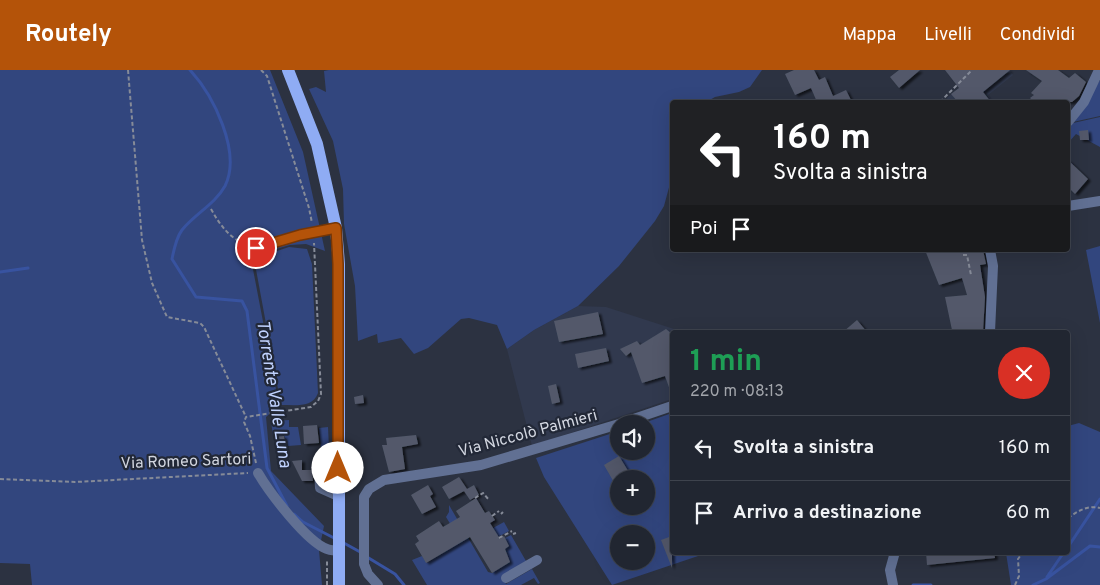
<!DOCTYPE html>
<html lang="it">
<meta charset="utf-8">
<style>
body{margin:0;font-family:Overpass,sans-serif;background:#2d323d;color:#f1f3f6;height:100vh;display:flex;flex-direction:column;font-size:19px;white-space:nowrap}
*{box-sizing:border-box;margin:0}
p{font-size:16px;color:#a2a5ab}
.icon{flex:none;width:28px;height:28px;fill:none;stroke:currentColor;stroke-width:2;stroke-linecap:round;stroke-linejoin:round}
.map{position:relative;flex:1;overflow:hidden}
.side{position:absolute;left:670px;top:260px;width:400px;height:225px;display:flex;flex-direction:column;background:#212631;border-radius:5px;box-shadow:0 5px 20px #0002,0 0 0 1px #3e434d}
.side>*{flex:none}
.guide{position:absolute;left:670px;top:30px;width:400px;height:152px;border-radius:5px;box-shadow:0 5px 20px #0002,0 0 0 1px #3e434d;background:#202124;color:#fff;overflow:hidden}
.tools{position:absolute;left:610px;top:345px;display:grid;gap:10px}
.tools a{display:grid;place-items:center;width:45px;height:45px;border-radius:50%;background:#212631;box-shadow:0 5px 20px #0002,0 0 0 1px #3e434d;font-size:25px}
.pin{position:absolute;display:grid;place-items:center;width:42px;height:42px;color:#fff;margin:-21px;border:2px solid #fff;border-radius:50%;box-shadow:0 1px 5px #0007}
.me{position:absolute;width:55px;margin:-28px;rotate:0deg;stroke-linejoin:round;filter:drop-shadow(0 0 4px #0008)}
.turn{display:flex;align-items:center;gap:18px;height:105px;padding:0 20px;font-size:22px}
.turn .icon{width:65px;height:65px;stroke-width:2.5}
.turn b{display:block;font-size:35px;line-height:42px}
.then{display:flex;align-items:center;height:48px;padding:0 20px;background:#0003;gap:10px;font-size:19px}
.round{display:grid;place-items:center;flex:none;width:52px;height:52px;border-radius:26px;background:#2d323d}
.head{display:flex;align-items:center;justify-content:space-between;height:85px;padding:0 20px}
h1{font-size:30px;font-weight:700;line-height:38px;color:#1e9e55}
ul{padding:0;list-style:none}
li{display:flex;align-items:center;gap:15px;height:65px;padding:0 20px;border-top:1px solid #3e434d}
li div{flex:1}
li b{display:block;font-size:19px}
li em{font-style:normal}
header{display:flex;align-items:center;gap:30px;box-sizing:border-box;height:70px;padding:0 25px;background:#b45309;color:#fff}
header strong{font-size:24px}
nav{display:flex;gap:28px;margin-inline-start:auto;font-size:18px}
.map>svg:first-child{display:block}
</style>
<header>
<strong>Routely</strong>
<nav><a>Mappa</a><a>Livelli</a><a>Condividi</a></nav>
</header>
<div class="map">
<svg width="1100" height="515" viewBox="0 0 1100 515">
<defs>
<filter id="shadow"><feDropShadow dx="3" dy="2" stdDeviation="1" flood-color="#0009"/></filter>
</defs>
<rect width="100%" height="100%" fill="#2c3241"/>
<path fill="#31394e" d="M981 0H1009L1013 5 988 25 993 32H949L947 28Z
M578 236 606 237 674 259 675 262H672V329L532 376 507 279 534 260Z"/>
<path fill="#32467e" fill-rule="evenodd" d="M0 0H270L303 82 325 181 306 174 290 175 259 184 252 194 279 335 266 347 271 401 324 456 319 480 322 515H32L30 494 0 493Z
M329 0H762L750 17 739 22 715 27 706 32H672L671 110 664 136 655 151 619 196 578 236 534 260 507 279 497 255 469 248 461 249 428 278 414 284 401 268 378 273 377 264 358 271 355 216 344 154 343 119 333 71 309 19 316 17 326 22 324 1Z
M1100 10V46L1073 52Z
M1100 47V77L1076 64 1068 73V59L1073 53Z
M1100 176V253L1086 180Z
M289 177 307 179 312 194 318 323C313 338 295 335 281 335L255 194 265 185Z
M672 343V482L707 483 612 515 544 407 536 388 619 361V381H646V354H641ZM619 409H646V436H619ZM619 464H646V491H619Z
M289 350V357H298L301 375 288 376 284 365 273 366 271 351Z
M1079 353 1100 362V515H1011L1006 483 1068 482V356Z
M328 357 329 378 321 379 319 358Z
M449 435 488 502 492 503 510 492 505 479 509 476 505 468 511 465 526 491 502 506 506 514 532 499 540 513 538 514 534 508 521 515H427L412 490 422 486 427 493 459 473 460 470 446 447 449 442Z
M504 452 509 461 498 467 493 458Z"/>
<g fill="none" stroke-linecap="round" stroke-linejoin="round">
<path stroke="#3853a0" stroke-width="3" d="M190 0C213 25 242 82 225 116 215 134 195 144 182 160 176 168 174 179 172 189L196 227 242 231 247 241 267 398 287 436
M0 202 28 198
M294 444 303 452 336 469
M342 472 362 483
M1068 477 1100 429
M367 487 395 504 404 515
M1047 507 1064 482
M913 515H931
M1033 515 1046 509 1090 476 1100 477"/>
</g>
<path fill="#52596a" filter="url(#shadow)" d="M794 0H814L819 10 825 7 833 26 846 20 852 32H817L811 18 795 25 785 4Z
M899 0H920L899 18 890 7Z
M945 0H1010L983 22 991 32H958L951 24 959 18Z
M1026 0H1058L1069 8 1075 3 1086 12 1079 26 1072 32H1034L1030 28 1034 25 1031 23 1042 11Z
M1088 60 1089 70H1080L1079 61Z
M1068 90 1088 109 1075 124 1068 117Z
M925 180H983L986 194 980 195 985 227 983 262 952 260 945 227 967 225 962 208 939 215Z
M598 242 603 264 559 272 554 251Z
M857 250 867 262H843Z
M666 259 672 264 671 323 665 306 642 313 631 282 626 286 620 279 637 271 640 275Z
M606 278 609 291 578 298 575 284Z
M556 314 560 332 552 334 548 316Z
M363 325 364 333 355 334 354 327Z
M317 355 319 373 304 374 303 356Z
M416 365 418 374 402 377 405 399 389 402 382 375H387L386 368Z
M284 366 286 382 276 383 275 367Z
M619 386 633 409H619V421L604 395Z
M302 390V400H312L313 411H302L292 391Z
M459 407 467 419 474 415 479 425 470 430 464 421 466 420 449 429 442 417Z
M428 415 433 424 430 426 436 437 422 444 411 425Z
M476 428 485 443 489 441 495 450 490 453 500 469 504 466 509 476 505 479 510 492 492 503 470 467 426 493 415 474 419 471 416 466 439 451 443 457 460 447 456 441Z
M672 466V498L661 470Z
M926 482H994L995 488 927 495Z"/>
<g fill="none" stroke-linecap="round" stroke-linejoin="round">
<path stroke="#868b98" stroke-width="2" stroke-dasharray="4 2.5" stroke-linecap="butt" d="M128 0 142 170 152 213 167 247 200 253 204 257 246 347
M261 0 267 6 309 138 312 153
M940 32 972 0
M211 139C220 155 229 168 247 175
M963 185H967L971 205
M256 393 250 366 244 352 246 347 311 337 318 331 321 324 314 173
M0 409 75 412 248 403
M475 428 483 423 489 430
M501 444 503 442
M492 446 499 441
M1068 448C1078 441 1087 435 1100 438
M513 464 516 463
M499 468 512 461
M327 515V490
M1015 515 1019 506 1018 489 1023 482"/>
<path stroke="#617093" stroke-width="10" d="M1068 52 1084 32 1099 0
M1068 136 1100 131
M256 178 300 165 336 158
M990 180 993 196 990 262
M619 354 672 336
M338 383 319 400 320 418 338 426
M258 403C269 422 307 472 327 479 331 481 335 480 339 481
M506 508 537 490
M378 515 368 504 364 494V427L369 419 384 410 481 395 619 354
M893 515 890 500 895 482"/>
<path stroke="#8facf4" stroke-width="12" d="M288 0 317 74 336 158 339 194V515"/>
</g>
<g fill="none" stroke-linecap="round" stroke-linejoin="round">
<g stroke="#753606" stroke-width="12">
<path id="route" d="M256 178 300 165 336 158 338 194V398"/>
</g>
<use href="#route" stroke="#b45309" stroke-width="9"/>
</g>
<g text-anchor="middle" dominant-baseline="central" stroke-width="4.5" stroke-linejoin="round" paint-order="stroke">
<g font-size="16" fill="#d2d6e0" stroke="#222837">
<text transform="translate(528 364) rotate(-15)">Via Niccolò Palmieri</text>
<text transform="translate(186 392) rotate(-2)">Via Romeo Sartori</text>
</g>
<g font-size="18" font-style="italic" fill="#c0d2fe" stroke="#222837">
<text transform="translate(273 324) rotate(81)">Torrente Valle Luna</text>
</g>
</g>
</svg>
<div class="tools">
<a><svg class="icon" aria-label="sound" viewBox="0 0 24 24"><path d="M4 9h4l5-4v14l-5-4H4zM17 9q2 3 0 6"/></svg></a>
<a>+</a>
<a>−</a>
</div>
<div class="pin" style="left:256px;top:178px;background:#d93025"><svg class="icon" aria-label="arrive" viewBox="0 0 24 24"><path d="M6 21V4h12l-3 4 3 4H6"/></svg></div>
<svg class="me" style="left:338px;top:398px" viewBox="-20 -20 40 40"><circle r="19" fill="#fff"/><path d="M0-13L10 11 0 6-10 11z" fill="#b45309"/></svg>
<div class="guide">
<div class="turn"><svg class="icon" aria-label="left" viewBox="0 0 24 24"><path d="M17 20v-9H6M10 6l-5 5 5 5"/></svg><div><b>160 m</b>Svolta a sinistra</div></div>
<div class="then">Poi<svg class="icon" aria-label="arrive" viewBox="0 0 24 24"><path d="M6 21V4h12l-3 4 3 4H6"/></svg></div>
</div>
<section class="side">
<div class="head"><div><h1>1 min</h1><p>220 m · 08:13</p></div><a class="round" style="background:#d93025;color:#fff"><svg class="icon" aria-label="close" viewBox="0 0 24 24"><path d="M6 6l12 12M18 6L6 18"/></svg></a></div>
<ul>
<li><svg class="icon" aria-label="left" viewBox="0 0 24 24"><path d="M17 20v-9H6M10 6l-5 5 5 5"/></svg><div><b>Svolta a sinistra</b></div><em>160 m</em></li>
<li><svg class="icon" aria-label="arrive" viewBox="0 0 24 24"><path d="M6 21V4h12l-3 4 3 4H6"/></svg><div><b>Arrivo a destinazione</b></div><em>60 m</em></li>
</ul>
</section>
</div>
